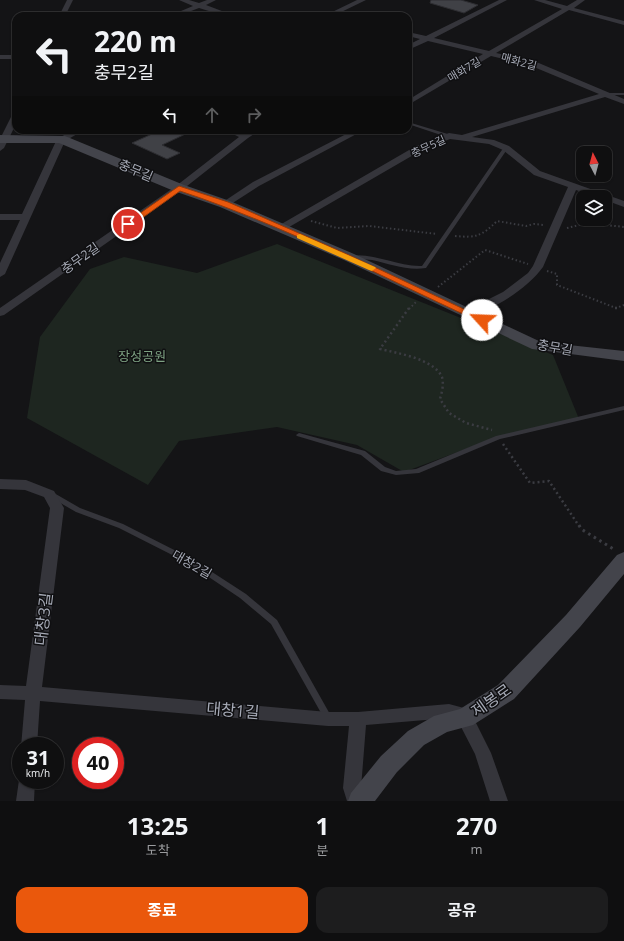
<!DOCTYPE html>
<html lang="ko">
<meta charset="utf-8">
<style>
body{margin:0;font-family:"Open Sans","Noto Sans KR",sans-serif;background:#1d1d1e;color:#f1f3f6;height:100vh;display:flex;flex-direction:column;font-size:15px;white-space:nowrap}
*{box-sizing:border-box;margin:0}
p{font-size:13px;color:#9b9c9f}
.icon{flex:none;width:22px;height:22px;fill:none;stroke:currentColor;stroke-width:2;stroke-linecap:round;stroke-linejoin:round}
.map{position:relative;height:801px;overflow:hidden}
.panel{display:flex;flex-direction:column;background:#0f0f10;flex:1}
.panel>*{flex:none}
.guide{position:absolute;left:12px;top:12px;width:400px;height:122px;border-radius:12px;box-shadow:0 1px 3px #0004,0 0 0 1px #2f2f30;background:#0f0f10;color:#f1f3f6;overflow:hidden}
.needle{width:26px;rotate:354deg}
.tools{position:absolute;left:576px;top:146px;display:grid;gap:8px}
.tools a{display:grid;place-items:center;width:36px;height:36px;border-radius:8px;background:#0f0f10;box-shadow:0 1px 3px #0004,0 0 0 1px #2f2f30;font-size:20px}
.speed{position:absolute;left:12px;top:737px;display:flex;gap:8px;font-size:20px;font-weight:700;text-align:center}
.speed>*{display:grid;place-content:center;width:52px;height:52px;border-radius:50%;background:#0f0f10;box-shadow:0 1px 3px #0004,0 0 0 1px #2f2f30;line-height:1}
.speed small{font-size:10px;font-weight:400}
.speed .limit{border:6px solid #d22;background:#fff;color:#111}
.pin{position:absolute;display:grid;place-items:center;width:34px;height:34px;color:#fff;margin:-17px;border:2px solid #fff;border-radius:50%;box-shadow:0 1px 4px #0007}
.me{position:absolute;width:44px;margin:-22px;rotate:295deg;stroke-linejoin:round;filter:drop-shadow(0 0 3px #0008)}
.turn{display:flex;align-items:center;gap:14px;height:84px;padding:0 16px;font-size:18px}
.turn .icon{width:52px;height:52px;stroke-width:2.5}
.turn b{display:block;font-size:28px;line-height:34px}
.lanes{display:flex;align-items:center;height:38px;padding:0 16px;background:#0003;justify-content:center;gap:20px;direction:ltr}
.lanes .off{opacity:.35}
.eta{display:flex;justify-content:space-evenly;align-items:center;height:68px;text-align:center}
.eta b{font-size:24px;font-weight:700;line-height:28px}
.button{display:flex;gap:8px;margin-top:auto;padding:8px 16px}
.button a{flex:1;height:46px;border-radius:12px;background:#ea580c;color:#fff;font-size:16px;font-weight:700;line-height:46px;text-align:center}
.button a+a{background:#1d1d1e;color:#f1f3f6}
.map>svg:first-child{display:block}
</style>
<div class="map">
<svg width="624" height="801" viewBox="0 0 624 801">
<rect width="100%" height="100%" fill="#141416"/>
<path fill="#1e2620" d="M277 244 553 355 579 419 498 437 404 472 357 445 277 427 179 441 148 485 27 418 40 337 90 269 124 257 197 273Z"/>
<path fill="#404146" stroke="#2e2e32" d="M431 0H461L478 5 464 13 430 3Z
M161 130H194L162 145 180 153 167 159 132 143Z"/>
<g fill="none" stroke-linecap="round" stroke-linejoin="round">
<path stroke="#3b3c42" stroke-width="2" stroke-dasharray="1.5 2.5" stroke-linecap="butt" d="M311 221 337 228 369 226 437 234
M567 228 588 223 624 227
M455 236C476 238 482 236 497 221L526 226 534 224 544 225
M547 271 557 274V285L616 308 624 305
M438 287 485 250 528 264
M409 309 417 301"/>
<path stroke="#3b3c42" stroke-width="2.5" stroke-dasharray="2 3" stroke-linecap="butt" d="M409 308 380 349C397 353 434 359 442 377 444 384 442 392 440 399L449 413 466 423 492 430
M615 308H617
M503 444 530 483 549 481 579 526"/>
<path stroke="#3b3c42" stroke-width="3" stroke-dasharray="2.5 4" stroke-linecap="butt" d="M579 525 581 529 615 550"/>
<path fill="#35353b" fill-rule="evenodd" d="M605 93H624V95H605Z
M408 122 451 135V136L447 137 408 124Z
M504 147 508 148 426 268C407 271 390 264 372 260 364 259 357 259 349 258V256C374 252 397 267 422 266Z
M624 406V410L500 439 419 473 396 475 381 471 361 455 297 436 296 435 299 433 365 451 385 467 396 471 416 469 496 436Z
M50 493H54L80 508 123 524 192 559 246 594 277 620 331 716 332 718 331 720 328 721 325 720 271 624 240 598 188 563 119 528 76 512 50 497 49 495Z"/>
<path fill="#35353b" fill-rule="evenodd" d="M67 0H73L65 16H59Z
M179 0H189L199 3 207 0H216L206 5 235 16H225L199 8 178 16H169L193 6Z
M357 0H366L333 16H324Z
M499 0H507L434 38 489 51 562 9 534 0H545L567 6 577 0H585L574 8 624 21V25L569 10 496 53 534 61 624 99V104L605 97 472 137 494 140 509 146 540 171 624 201V207L605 200V197H595L576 190 543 267C528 288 494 310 469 316L465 315 464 313 465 311 503 292 528 273 533 266 568 187 534 175 503 150 489 144 450 139 422 150 284 230H278L276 228 278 226 416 146 449 133 462 135 599 94 529 65 491 56 408 105V100L483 54 428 41 408 50V45L420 39 408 36V32L426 36Z
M0 55H16V59H0Z
M13 113H16V124L4 148 0 151V139Z
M73 130H84L65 141 5 274 0 277V263L20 220H0V214H22L57 139Z
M225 130H237L244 133 250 130H260L248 138 182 190 4 315 0 316V308L176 186 239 137Z
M354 130H364L259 186 228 206 225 207 220 204 253 182Z
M0 479 26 480 54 491 64 508 42 687 328 712H358L449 704 464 708 471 713 491 753 508 801H490L475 754 459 723 449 718 366 725 361 788 365 801H347L343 788 349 726H328L40 701 37 746 21 747 25 700 0 699V685L26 686 50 508 44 497 25 490 0 489Z
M21 775V780H35L34 801H16L19 780Z"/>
<path fill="#43444b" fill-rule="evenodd" d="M0 135 65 136 184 185 230 201 354 254 541 342 624 351V361L532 349 344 260 220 207 174 191 59 143H0Z
M624 552V574L580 627 514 699 473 725 447 732 424 745 397 772 375 801H348L351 793 381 756 408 731 434 716 460 709 498 685 566 615 617 555Z"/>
</g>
<path fill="#ea580c" stroke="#983908" d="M179 186 228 202 351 256 487 320 482 322H480C381 276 283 225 180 191L131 226H126V223Z"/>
<path fill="#f59e0b" d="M300 234 375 267 376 268 372 271 369 270 297 238V235Z"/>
<g text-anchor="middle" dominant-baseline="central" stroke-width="3" stroke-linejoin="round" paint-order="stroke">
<g font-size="11" fill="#a6aab6" stroke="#0f0f11">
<text transform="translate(519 61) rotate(15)">매화2길</text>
<text transform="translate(464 69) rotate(-31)">매화7길</text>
<text transform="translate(428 146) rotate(-25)">충무5길</text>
</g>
<g font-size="13" fill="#a6aab6" stroke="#0f0f11">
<text transform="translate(136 170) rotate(23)">충무길</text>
<text transform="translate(80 258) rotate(-35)">충무2길</text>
<text transform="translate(555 347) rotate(10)">충무길</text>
<text transform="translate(192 564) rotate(30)">대창2길</text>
</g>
<g font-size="13" fill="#7da182" stroke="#0f0f11">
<text x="142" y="356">장성공원</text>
</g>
<g font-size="16" fill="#a6aab6" stroke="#0f0f11">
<text transform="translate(43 619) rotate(-83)">대창3길</text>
<text transform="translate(491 700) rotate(-35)">제봉로</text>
<text transform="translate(233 710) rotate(5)">대창1길</text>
</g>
</g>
</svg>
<div class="tools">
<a><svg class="needle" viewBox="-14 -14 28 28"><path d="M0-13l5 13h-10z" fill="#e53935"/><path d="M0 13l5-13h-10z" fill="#9b9c9f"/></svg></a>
<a><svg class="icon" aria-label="layers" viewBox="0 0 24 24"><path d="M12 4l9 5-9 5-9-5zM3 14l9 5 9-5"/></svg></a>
</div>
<div class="speed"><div>31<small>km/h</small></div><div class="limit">40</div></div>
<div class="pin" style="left:128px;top:224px;background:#d93025"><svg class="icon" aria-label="arrive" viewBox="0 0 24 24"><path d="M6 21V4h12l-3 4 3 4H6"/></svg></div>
<svg class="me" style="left:482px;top:320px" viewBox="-20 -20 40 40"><circle r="19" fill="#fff"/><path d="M0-13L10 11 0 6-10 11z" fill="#ea580c"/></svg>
<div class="guide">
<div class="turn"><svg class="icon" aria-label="left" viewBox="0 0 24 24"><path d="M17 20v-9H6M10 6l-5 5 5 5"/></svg><div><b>220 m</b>충무2길</div></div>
<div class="lanes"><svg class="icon" aria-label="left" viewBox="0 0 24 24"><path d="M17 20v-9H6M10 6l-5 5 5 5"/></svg><svg class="icon off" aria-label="ahead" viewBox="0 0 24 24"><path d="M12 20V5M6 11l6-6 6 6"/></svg><svg class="icon off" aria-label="right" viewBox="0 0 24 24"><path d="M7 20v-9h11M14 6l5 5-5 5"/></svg></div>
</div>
</div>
<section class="panel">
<div class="eta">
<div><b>13:25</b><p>도착</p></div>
<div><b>1</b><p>분</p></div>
<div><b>270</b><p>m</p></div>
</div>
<div class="button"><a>종료</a><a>공유</a></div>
</section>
